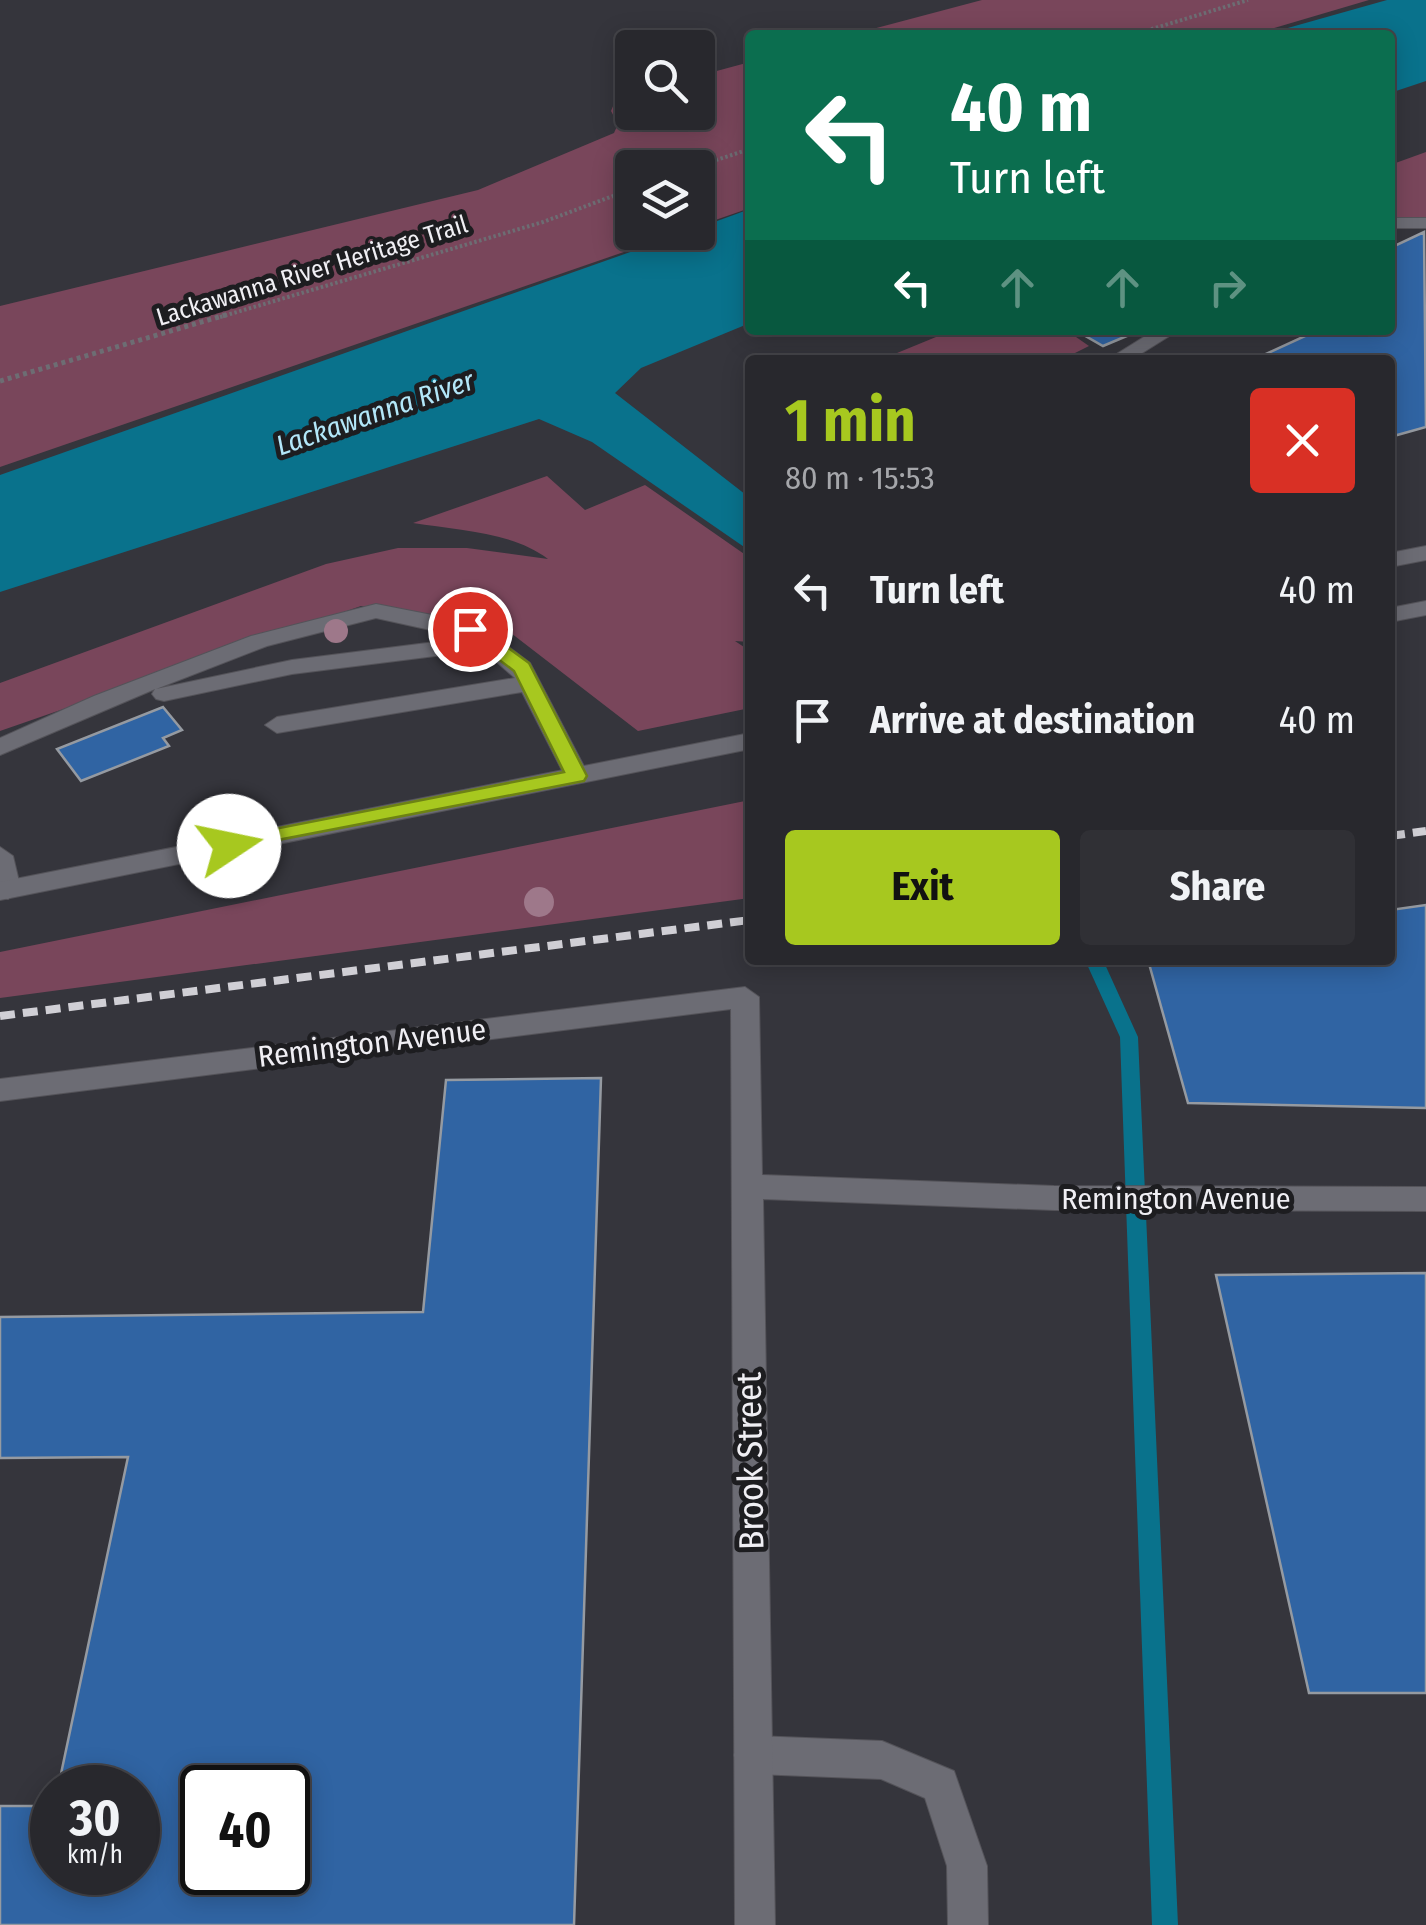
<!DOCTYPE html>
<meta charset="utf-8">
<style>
body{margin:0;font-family:"Fira Sans Condensed",sans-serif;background:#303035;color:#f1f3f6;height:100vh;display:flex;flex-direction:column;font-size:38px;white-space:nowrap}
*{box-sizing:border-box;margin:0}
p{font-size:32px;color:#a5a6aa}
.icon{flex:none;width:55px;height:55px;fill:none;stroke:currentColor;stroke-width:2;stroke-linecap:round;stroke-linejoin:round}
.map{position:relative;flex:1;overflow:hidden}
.side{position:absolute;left:745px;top:355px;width:650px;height:610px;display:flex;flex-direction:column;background:#28282d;border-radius:10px;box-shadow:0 5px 25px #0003,0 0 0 2px #444449}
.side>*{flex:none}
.banner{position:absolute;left:745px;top:30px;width:650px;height:305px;border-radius:10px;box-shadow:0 5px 25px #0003,0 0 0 2px #444449;background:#0b6e4f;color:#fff;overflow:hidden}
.buttons{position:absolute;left:615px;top:30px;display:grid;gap:20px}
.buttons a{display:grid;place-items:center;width:100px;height:100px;border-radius:10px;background:#28282d;box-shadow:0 5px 25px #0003,0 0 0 2px #444449;font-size:50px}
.speed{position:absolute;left:30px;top:1765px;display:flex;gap:20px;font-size:50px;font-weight:700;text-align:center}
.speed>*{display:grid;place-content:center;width:130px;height:130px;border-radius:50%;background:#28282d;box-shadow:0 5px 25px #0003,0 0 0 2px #444449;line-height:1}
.speed small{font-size:25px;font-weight:400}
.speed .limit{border:5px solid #111;border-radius:15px;background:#fff;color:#111}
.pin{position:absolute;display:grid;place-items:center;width:85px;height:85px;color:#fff;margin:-42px;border:5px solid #fff;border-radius:50%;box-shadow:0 2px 10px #0007}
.me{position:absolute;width:110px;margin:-55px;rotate:79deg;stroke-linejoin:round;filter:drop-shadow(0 0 8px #0008)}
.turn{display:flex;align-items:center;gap:35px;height:210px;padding:0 40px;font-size:45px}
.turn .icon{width:130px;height:130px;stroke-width:2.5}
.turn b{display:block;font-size:70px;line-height:85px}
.lanes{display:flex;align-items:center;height:95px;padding:0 40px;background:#0003;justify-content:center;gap:50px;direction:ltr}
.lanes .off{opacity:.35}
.round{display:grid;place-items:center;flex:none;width:105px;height:105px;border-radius:10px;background:#303035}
.summary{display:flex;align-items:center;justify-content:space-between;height:170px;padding:0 40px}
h1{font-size:60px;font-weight:700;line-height:75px;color:#a7c81f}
.cta{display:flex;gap:20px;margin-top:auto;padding:20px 40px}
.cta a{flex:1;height:115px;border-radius:10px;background:#a7c81f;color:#111;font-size:40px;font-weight:700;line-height:115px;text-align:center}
.cta a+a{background:#303035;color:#f1f3f6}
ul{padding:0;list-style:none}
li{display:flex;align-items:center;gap:30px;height:130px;padding:0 40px}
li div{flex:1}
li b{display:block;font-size:38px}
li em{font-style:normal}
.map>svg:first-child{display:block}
</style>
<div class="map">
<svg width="1426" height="1925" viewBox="0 0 1426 1925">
<rect width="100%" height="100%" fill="#35353c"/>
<path fill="#79465b" d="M982 0H1369L1251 35H850Z
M750 62V208L698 226V168H632V232L679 233 0 467V306L478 190 614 133 618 124 611 111 616 99 632 93V112H698V76Z
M1426 152V218L1390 220V165Z
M953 330H1066L1089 346 1061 360H880Z
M547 476 585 510 645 485 750 558V642L735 641 750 651V708L638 731 502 626 361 606 0 731V683L326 564 398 548H467L548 559C513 532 457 530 413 523Z
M750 800V898L0 998V952Z"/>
<path fill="#09728c" d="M1387 0H1426V81L1390 93V35H1263Z
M750 209V323L641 368 615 393 750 498V551L592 442 539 419 0 592V475L684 233 698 232V228Z"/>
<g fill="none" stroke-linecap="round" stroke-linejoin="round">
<path fill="#09728c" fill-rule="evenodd" d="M1085 960H1103L1138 1037 1178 1925H1152L1120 1037Z"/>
</g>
<path fill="#3064a3" stroke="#959aa1" stroke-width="2.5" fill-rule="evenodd" d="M1424 232 1426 427 1390 437V360H1253L1318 330H1390V248Z
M1075 330H1141L1103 346Z
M163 707 182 730 163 738 169 746 81 781 57 749Z
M1426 905V1108L1188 1103 1148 960H1390V910Z
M601 1078 574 1925H0V1806H52V1872H138V1788H58L128 1457 0 1458V1317L423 1312 446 1080ZM202 1788H288V1872H202Z
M1426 1273V1693H1309L1216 1275Z"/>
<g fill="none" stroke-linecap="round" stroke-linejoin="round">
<g stroke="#545359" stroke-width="2">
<path id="service" d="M1390 218H1426V228H1390Z
M1155 330H1179L1131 360H1107Z
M1426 546V560L1390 567V553Z
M376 604 478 624 530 663 589 776 586 782H568L522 692 277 733 265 725 277 717 515 678 483 650 292 674 164 701 156 699 152 694 155 689 0 755V738L94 696 251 636ZM376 618 467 638 292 660 156 689 267 646Z
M0 847 13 856 21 890 8 899 0 897Z
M753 1736 882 1741 954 1771 987 1866 988 1925H948L947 1866 925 1798 881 1779 753 1774 740 1768 734 1755 740 1742Z"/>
</g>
<g stroke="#545359" stroke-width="2">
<path id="minor" d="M745 987 759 997 762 1175 1054 1186 1426 1187V1211L1054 1210 763 1199 775 1925H735L731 1009 0 1101V1079Z"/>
</g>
<g stroke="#545359" stroke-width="2">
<path id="tertiary" d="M1426 601V615L1390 622V608Z
M750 733V749L0 900V882Z"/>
</g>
<path stroke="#6d6d73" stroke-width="4" stroke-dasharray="2.5 2.5" stroke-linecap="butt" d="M1132 35 1248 0
M692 168 750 149
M220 317 543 222 632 189"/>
<path stroke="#6d6d73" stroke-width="5" stroke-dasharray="4 4" stroke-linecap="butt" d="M0 381 229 314"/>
<use href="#service" fill="#6c6c74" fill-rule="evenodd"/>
<use href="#minor" fill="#6c6c74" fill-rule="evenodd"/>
<use href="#tertiary" fill="#6c6c74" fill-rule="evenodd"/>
<path stroke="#d0cfd5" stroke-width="8" stroke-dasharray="15 8" stroke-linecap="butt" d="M1390 836 1426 831
M0 1016 750 920"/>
</g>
<g fill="#9e788a">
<circle cx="336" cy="631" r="12"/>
<circle cx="539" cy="902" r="15"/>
</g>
<path fill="#a7c81f" stroke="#6d8214" stroke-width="2.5" d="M464 625H477L529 663 587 776 584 781 221 851V840L229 838 564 772 514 671 464 633Z"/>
<g text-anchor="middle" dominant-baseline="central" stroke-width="10" stroke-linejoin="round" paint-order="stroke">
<g font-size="25" fill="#f0eff4" stroke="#1d1d20">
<text transform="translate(312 271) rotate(-17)">Lackawanna River Heritage Trail</text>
</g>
<g font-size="28" font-style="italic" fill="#b3e7f9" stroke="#1d1d20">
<text transform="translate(375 413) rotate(-19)">Lackawanna River</text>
</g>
<g font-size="30" fill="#f0eff4" stroke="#1d1d20">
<text transform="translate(372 1043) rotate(-7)">Remington Avenue</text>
<text x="1176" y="1199">Remington Avenue</text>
</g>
<g font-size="35" fill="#f0eff4" stroke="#1d1d20">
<text transform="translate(750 1461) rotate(-91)">Brook Street</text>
</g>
</g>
</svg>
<div class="buttons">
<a><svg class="icon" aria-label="search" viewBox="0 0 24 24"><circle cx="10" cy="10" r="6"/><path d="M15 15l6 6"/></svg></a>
<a><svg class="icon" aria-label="layers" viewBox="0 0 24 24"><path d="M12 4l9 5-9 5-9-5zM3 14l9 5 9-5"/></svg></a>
</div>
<div class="speed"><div>30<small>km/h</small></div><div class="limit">40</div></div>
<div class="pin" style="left:470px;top:629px;background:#d93025"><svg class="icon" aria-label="arrive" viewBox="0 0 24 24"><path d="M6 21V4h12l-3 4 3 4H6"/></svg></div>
<svg class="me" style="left:229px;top:846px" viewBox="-20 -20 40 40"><circle r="19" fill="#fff"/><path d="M0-13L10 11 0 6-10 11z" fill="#a7c81f"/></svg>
<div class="banner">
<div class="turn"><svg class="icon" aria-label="left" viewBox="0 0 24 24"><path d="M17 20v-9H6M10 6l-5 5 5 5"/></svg><div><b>40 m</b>Turn left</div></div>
<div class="lanes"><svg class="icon" aria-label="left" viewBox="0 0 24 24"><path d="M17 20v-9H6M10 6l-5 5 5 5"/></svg><svg class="icon off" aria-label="ahead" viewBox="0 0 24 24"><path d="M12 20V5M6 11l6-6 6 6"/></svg><svg class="icon off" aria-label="ahead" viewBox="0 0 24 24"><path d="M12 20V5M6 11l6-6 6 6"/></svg><svg class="icon off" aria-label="right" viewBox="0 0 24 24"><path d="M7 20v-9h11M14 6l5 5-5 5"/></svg></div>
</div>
<section class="side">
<div class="summary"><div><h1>1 min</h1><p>80 m · 15:53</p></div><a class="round" style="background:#d93025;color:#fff"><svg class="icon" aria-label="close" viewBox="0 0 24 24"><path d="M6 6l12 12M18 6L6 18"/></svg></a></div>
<ul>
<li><svg class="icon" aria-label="left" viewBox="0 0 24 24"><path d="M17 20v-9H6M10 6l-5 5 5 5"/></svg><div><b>Turn left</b></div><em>40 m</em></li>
<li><svg class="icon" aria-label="arrive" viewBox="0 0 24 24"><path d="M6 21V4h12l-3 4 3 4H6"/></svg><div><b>Arrive at destination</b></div><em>40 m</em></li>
</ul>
<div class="cta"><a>Exit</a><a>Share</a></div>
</section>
</div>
